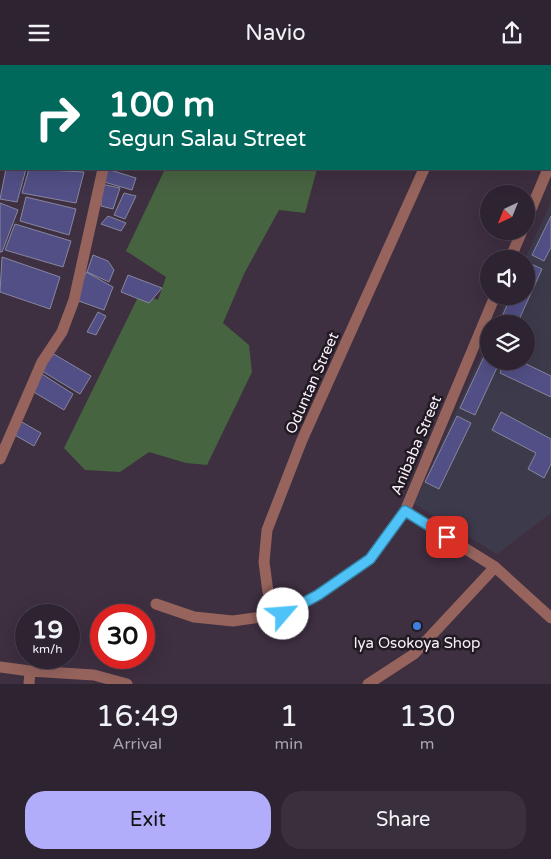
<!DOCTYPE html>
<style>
body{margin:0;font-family:"Varela Round",sans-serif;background:#3a2f3d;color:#f1f3f6;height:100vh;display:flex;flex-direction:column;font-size:19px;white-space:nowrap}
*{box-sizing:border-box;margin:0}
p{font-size:16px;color:#a7a4ab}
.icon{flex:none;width:28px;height:28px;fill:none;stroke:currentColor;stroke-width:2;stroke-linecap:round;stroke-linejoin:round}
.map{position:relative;height:619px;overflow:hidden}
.details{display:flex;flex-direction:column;background:#2e2331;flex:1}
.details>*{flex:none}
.guide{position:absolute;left:0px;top:0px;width:551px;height:105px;box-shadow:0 5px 20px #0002,0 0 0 1px #49404d;background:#00695c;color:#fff;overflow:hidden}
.needle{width:32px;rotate:223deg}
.controls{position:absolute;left:480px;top:120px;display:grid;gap:10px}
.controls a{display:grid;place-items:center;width:55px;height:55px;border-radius:50%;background:#2e2331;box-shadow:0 5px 20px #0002,0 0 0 1px #49404d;font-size:25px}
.speed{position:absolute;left:15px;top:539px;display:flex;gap:10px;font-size:25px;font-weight:700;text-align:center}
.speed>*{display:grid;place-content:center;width:65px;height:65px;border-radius:50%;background:#2e2331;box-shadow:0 5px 20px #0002,0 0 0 1px #49404d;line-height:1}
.speed small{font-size:12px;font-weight:400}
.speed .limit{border:8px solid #d22;background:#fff;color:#111}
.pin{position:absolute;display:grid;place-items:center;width:42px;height:42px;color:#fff;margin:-21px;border-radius:10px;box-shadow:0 2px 8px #0006}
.me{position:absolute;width:55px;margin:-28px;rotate:63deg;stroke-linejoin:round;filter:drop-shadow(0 0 4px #0008)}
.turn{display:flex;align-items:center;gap:18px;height:105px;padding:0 25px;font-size:22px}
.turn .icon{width:65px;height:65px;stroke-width:2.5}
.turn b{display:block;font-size:35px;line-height:42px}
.eta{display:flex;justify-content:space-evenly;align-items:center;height:85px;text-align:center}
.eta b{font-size:30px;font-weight:600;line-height:35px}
.cta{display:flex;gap:10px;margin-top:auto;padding:10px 25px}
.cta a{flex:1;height:58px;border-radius:20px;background:#b1adfa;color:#111;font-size:20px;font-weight:600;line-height:58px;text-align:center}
.cta a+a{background:#3a2f3d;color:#f1f3f6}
header{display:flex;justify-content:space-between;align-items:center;height:65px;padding:0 25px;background:#2e2331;font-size:22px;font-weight:600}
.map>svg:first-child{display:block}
</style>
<header><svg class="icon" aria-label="menu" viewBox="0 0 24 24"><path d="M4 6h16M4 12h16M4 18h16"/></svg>Navio<svg class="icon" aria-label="share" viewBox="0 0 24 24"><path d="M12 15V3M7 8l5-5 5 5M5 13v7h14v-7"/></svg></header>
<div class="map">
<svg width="551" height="619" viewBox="0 0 551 619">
<rect width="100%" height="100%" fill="#3e2f41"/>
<path fill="#3d3a4c" d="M551 137V448L497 489 414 439 489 274V296H526V259H496L508 231H526L525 194Z"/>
<path fill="#476441" d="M165 104H317L305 148 279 145 245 207 223 258 249 280 252 307 207 400 186 398 149 387 120 407 85 405 64 383 140 228 158 235 166 212 126 186Z"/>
<path fill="#514f85" stroke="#86879f" d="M6 104H26L17 137 0 134Z
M29 104 84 107 76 138 22 128Z
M107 104 136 113 132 125 104 117Z
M101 119 120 123 113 144 101 141Z
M124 128 136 131 125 154 114 150Z
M26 132 76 144 69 170 20 156Z
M0 138 18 145 2 187H0Z
M108 151 126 158 121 166 101 159Z
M551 151V182L544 196 532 190Z
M15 159 71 176 63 202 5 185Z
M93 190 108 196 114 205 109 217 87 207Z
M2 192 60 212 50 244 0 227Z
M527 197 542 204 517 259H499L511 231H526Z
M86 207 113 222 104 245 76 235Z
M128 210 162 223 149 238 121 227Z
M98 247 106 251 96 270 87 267Z
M489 281V296H500L475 350 460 343Z
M52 288 91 311 80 329 42 306Z
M505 296H520L551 311V332L500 308Z
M42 309 73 329 64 345 32 326Z
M501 347 551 374V399L544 413 528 404 536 388 492 365Z
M457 351 471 358 439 424 425 417Z
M20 356 41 368 34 381 13 369Z"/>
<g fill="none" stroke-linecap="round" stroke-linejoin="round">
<path stroke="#96645d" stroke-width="11" d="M112 0V1
M461 1V0
M0 25 1 26
M0 92 1 87
M526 156 548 104
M510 194 522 166
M0 394 42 297 62 267 74 235 103 104
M405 446 495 502 551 553
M156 539 194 552 233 556 283 549 318 530 370 494 405 446 495 231
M283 549 268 527 264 497 267 465 302 375 424 104
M0 602 30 606 29 619
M30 606 94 610 127 619
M368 619 414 589 495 502"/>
</g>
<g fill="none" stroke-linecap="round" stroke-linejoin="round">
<g stroke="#337fa1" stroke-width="12">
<path id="route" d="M283 549 318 530 370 494 405 446 447 472"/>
</g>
<use href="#route" stroke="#4fc3f7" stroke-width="9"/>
</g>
<circle fill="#3f7fe0" stroke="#211a22" stroke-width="2" cx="417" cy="561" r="5"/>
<g text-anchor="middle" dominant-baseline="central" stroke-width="5" stroke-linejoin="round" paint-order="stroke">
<g font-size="15" fill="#f9effb" stroke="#211a22">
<text transform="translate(312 318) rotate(-66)">Oduntan Street</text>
<text transform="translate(416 380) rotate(-67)">Anibaba Street</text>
</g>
<g font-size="15" fill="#f9effb" stroke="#211a22">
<text x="417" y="578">Iya Osokoya Shop</text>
</g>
</g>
</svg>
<div class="controls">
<a><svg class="needle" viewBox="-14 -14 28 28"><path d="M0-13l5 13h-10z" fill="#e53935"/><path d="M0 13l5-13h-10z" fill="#a7a4ab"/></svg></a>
<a><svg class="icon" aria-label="sound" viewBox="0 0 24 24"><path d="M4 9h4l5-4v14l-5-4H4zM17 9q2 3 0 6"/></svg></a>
<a><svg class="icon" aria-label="layers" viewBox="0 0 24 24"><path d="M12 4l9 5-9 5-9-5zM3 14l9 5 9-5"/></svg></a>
</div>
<div class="speed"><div>19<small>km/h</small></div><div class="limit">30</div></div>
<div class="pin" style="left:447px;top:472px;background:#d93025"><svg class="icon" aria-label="arrive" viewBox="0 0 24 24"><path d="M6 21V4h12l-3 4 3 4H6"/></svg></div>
<svg class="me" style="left:283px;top:549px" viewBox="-20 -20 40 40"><circle r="19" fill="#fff"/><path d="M0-13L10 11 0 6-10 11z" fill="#4fc3f7"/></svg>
<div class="guide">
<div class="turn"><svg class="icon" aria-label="right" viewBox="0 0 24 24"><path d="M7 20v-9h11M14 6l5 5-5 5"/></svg><div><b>100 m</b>Segun Salau Street</div></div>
</div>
</div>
<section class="details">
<div class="eta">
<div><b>16:49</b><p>Arrival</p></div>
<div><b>1</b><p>min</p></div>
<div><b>130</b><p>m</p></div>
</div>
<div class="cta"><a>Exit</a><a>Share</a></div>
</section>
